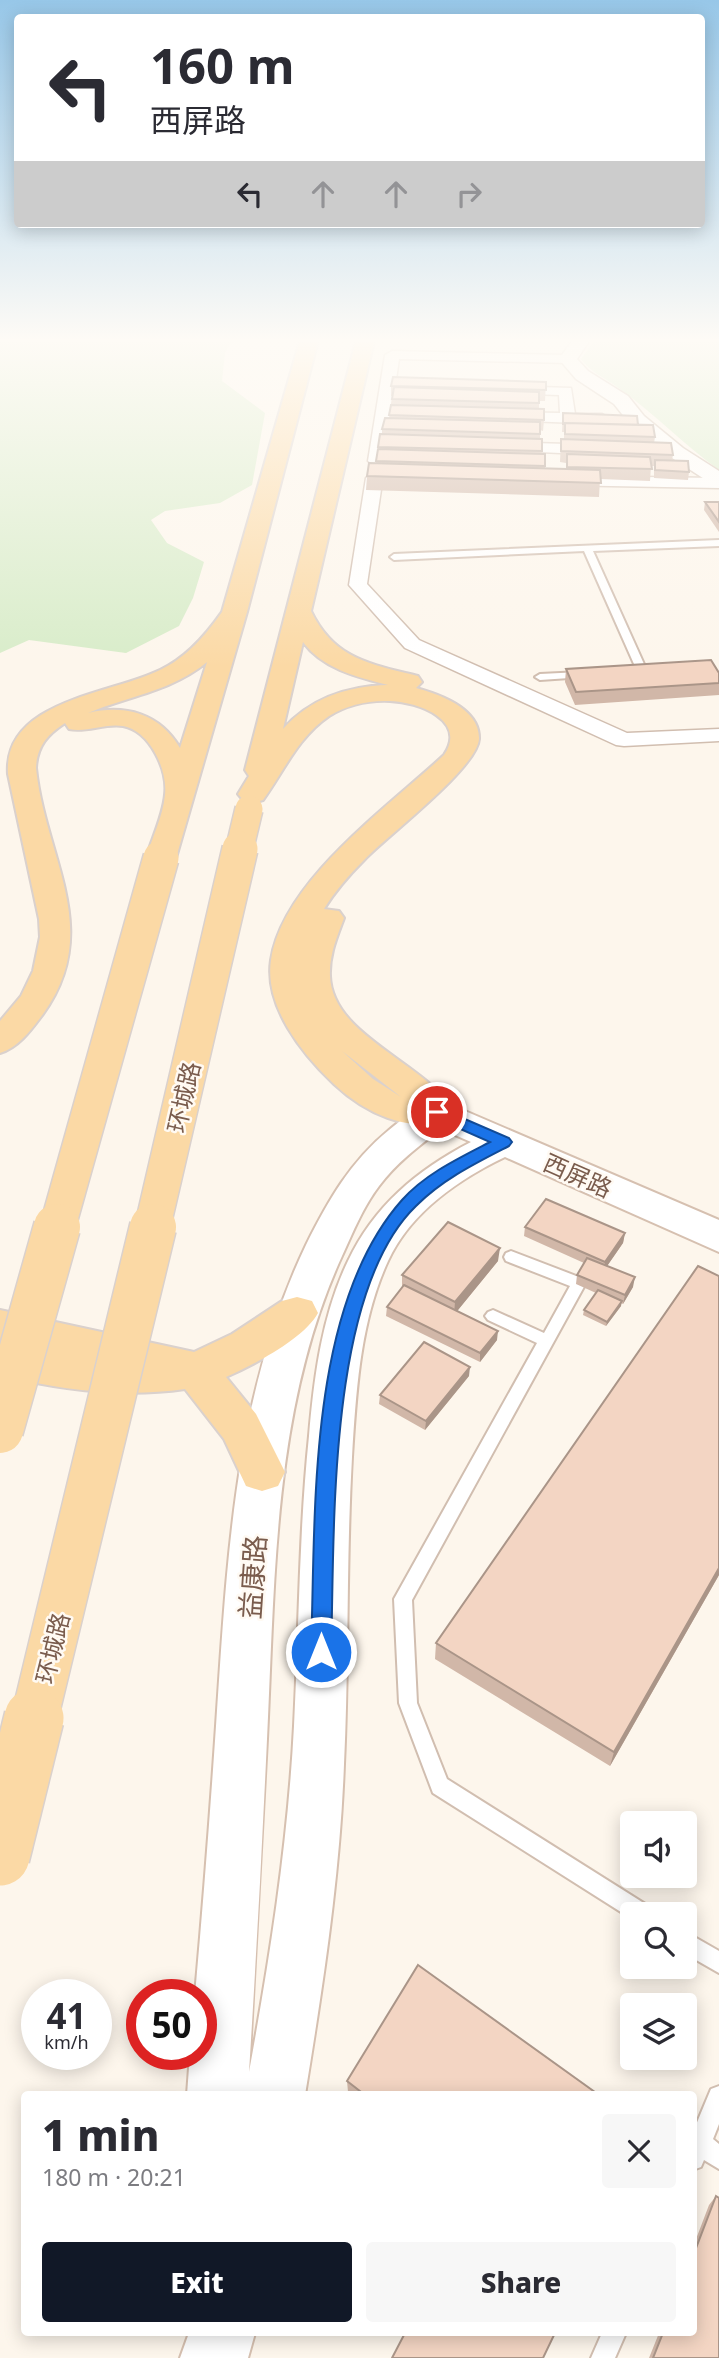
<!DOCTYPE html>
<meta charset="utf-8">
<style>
body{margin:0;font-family:"Noto Sans","Noto Sans SC",sans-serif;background:#f7f7f7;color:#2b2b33;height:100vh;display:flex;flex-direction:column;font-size:26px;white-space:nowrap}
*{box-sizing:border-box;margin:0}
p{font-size:23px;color:#7c7c81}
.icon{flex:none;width:38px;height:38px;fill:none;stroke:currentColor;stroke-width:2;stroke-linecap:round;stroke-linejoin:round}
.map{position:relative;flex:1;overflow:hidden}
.drawer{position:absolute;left:21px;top:2091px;width:676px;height:245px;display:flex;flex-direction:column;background:#fff;border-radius:7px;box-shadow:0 4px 18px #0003}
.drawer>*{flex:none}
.banner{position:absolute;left:14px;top:14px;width:691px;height:214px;border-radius:7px;box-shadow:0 4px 18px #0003;background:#fff;color:#2b2b33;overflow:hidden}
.fabs{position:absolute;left:620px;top:1811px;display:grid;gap:14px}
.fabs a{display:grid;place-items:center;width:77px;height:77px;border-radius:7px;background:#fff;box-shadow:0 4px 18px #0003;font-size:35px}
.speed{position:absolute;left:21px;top:1979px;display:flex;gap:14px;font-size:35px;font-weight:700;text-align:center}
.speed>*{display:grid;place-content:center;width:91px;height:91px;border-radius:50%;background:#fff;box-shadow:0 4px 18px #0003;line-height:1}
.speed small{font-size:18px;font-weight:400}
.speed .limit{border:10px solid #d22;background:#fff;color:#111}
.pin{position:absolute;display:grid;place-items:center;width:60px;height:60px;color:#fff;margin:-30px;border:4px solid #fff;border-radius:50%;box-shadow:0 2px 7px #0007}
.me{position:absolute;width:77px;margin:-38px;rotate:0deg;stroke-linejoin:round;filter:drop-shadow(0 0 5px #0008)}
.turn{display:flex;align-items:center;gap:24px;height:147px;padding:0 21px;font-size:32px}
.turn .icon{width:91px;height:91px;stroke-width:2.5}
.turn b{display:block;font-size:49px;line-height:60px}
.lanes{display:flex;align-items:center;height:66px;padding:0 21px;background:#0003;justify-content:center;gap:35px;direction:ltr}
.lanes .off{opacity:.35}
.round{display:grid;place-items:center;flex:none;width:74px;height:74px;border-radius:7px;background:#f7f7f7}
.overview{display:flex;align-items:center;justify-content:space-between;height:119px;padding:0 21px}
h1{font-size:42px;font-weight:800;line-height:52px}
.action{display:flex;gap:14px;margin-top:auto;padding:14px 21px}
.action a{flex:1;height:80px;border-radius:7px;background:#111827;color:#fff;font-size:28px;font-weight:800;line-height:80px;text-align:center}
.action a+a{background:#f7f7f7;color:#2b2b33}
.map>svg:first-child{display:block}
</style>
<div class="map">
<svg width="719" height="2358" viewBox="0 0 719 2358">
<rect width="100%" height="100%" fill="#fdf6ec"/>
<path fill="#d8ecc9" d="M0 337H234L225 353 222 381 265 413 252 485 220 503 165 511 151 520 167 543 204 562 193 598 179 626 126 653 29 640 0 653Z
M597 337H719V470C684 445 655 414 620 389 606 378 591 373 581 359Z"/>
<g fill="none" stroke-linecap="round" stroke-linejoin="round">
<g stroke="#d1beb0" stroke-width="4">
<path id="service" d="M719 540V546L593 551 648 673 643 676 638 673 584 551 394 560 390 557 394 554Z
M581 672 586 675 584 677 540 680 535 677 540 674Z
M511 1251 584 1279 586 1283 412 1600 417 1703 447 1779 650 1907 653 1914H632V1919L433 1793 399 1703 394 1599 537 1343 488 1320 485 1316 488 1312 493 1310 544 1333 570 1286 506 1261 504 1257 506 1253Z
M684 1931 719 1951V1973L684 1953Z
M719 2086V2124L713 2139 719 2144V2169L704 2160 701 2167 693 2170V2132L711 2089Z
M602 2333H626L615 2358H591Z"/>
</g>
<g stroke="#d1beb0" stroke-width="3">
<path id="minor" d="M392 351 568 355 575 359 568 363 399 359 384 461 376 466 368 461 385 355Z
M507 386 571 388 575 414H602L610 419 602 424 500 420 497 417 500 414 505 412 560 413 559 395 502 393 500 390 502 387Z
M501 442 602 445 610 450 602 455 495 450 493 447Z
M374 473H400L408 478 400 483H382L367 584 419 640 627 733 719 729V741L624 746 616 745 405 648 349 585 366 478Z
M562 476 719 478V488L556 485 554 481 556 477Z"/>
</g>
<g stroke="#d1beb0" stroke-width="3">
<path id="tertiary" d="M575 337H592L577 359 588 371 628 396 644 416 683 448 719 471V486L712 484 669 456 630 424 614 404 576 379 559 359Z"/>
</g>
<g stroke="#d6c0b0" stroke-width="4">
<path id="secondary" d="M437 1099 719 1220V1252L505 1157C459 1179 410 1213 388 1261 360 1321 356 1392 352 1457 346 1560 349 1662 344 1764 340 1875 323 1985 305 2095H187L190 2054H201V1995H195C203 1905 210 1816 216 1726 227 1562 234 1396 306 1245 328 1201 350 1162 389 1130 404 1118 418 1105 437 1099ZM441 1129 471 1142C417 1170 374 1206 348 1261 322 1315 314 1377 309 1436 299 1532 299 1629 294 1726 288 1843 270 1957 249 2072 256 1961 262 1850 267 1739 275 1577 273 1406 342 1256 353 1232 363 1207 379 1186 396 1163 419 1146 441 1129Z
M189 2333H255L248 2358H180Z"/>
</g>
<g stroke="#dad1cd" stroke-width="4">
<path id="primary" d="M301 337H319L247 612 176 858 172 865 161 867 150 865 146 858C152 838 163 816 165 795 168 770 150 731 123 726 104 723 87 733 69 729L65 723C48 734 37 746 36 768 45 858 104 929 43 1014 31 1030 19 1047 0 1053V1021L21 996 33 971 40 937 39 919 8 774C3 700 112 694 160 670 186 658 206 635 222 612ZM207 662 180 748C160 714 126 704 88 713 129 696 172 691 207 662Z
M357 337H375L311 611C334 659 370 664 418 676L422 682 416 688C438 694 480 708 479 739 477 768 388 835 365 859 349 875 335 891 324 909L339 911 344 918C337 937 329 955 330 976 332 1036 426 1063 455 1112L450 1121C407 1133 365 1113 334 1084 302 1054 264 1006 271 960 283 881 388 807 444 755 468 720 418 702 390 701 368 700 347 705 329 716 298 737 284 771 263 800L253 803 243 800 238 794 249 776 245 770ZM303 642C323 669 357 677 388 685 347 686 311 698 283 729ZM342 1051 401 1097 373 1079Z
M297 1297 312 1301 318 1313C304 1339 253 1365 226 1377L256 1414 285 1472 278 1486 262 1491 246 1486 224 1439 185 1389C123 1398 60 1390 0 1375V1310L194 1352 232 1334 282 1301Z"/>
</g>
<use href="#service" fill="#fff" fill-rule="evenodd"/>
<use href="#minor" fill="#fff" fill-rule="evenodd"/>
<use href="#tertiary" fill="#fff" fill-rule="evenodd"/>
<use href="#secondary" fill="#fff" fill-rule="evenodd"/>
<use href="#primary" fill="#fbd9a5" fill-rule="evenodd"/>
<g stroke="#dad1cd" stroke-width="30" stroke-linecap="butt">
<path id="primary-bridge-far3" d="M239 851 249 809"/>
</g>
<g stroke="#dad1cd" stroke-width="38" stroke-linecap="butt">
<path id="primary-bridge-far2" d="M57 1229 161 858
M152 1229 240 849"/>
</g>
<g stroke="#dad1cd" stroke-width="49" stroke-linecap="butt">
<path id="primary-bridge-far1" d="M0 1430 57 1227
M34 1720 153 1227"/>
</g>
<g stroke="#dad1cd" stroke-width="62" stroke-linecap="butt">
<path id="primary-bridge" d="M0 1856 34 1718"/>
</g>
<use href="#primary-bridge-far3" stroke="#fbd9a5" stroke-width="27"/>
<use href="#primary-bridge-far2" stroke="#fbd9a5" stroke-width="35"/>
<use href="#primary-bridge-far1" stroke="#fbd9a5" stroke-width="46"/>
<use href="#primary-bridge" stroke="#fbd9a5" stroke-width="59"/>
</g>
<path fill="#d1b7a8" d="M546 382 545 401H539V409L544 420 543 431 540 430V439L542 454H545V468L566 469V463L560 462 561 439H564V432H562L563 413 638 425 655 437 654 443 673 455 672 460 689 472 688 480 654 478V466H651L650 481 600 479 599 497 366 490 367 476 376 463 380 434H382V429L389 418 392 396H391V386Z
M705 502H719V532L704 510Z
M566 669 719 673V695L575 705 565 682Z
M525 1227 625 1233 623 1243 607 1266 633 1287 623 1304 621 1303V1306L606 1326 583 1315 584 1310 596 1293 576 1284 577 1275 584 1263 524 1236Z
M498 1261 457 1311 497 1340 480 1362 386 1316 387 1307 402 1288V1275Z
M719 1276V1575L610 1766 435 1659 436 1643Z
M469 1376 425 1430 379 1404 380 1395Z
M347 2081 599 2095H352L348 2092Z
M716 2196 719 2358H649L659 2333H693V2247L709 2205Z"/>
<path fill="#aa9588" d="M625 1233 623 1243 603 1272 605 1262Z
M500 1248 498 1261 454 1315 455 1302Z
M635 1277 633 1287 623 1304 625 1295Z
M622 1301 621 1306 606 1326 607 1322Z
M498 1331 497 1340 480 1362V1353Z
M470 1367 469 1376 425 1430 426 1421Z
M719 1568V1575L610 1766 614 1752Z"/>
<path fill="#f3d5c3" stroke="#aa9588" stroke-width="2" d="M393 377 546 382V390L391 386Z
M394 387 539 392V403L392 399Z
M391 405 544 409V420L389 415Z
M563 413 637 416 638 425 565 423V424H563Z
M385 418 540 422V434L382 429Z
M565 423 653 425 655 437 565 434Z
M380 434 542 439V451L378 447Z
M561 439 671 443 673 455 561 451Z
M378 449 545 454V466L376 461Z
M567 454 650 457 652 469 567 467Z
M655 460 688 461 689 472 655 470Z
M369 463 600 470 601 483 367 476Z
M705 502H719V522Z
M711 660 719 673V683L576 692 566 669Z
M546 1199 625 1233 605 1262 525 1227Z
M448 1222 500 1248 455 1302 402 1275Z
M587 1258 635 1277 625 1295 577 1275Z
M698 1266 719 1276V1568L614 1752 436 1643Z
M404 1285 498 1331 480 1353 387 1307Z
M598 1290 622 1301 607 1322 584 1310Z
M424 1342 470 1367 426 1421 380 1395Z
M418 1965 599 2095H365L347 2081Z
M716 2196 719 2198V2358H653L663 2333H693V2256Z
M405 2333H555L543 2358H392Z"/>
<linearGradient id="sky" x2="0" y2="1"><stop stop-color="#97c7e8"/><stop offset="0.51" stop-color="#fefbf6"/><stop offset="1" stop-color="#fefbf6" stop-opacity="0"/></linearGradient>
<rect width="719" height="667" fill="url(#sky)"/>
<path fill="#1a73e8" stroke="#114b97" stroke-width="2" d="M437 1107 509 1138 512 1142 509 1146C476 1163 443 1179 416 1206 326 1293 335 1533 331 1652L328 1659 321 1662 314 1659 311 1652C316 1515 306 1308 402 1200 425 1174 459 1158 490 1142L431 1116 429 1112Z"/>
<g text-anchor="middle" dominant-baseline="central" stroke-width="5" stroke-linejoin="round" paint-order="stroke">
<g font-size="24" fill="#7a5c4d" stroke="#fffaf3">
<text transform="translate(183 1097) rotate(-77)">环城路</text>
<text transform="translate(578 1175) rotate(24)">西屏路</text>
<text transform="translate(52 1648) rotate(-76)">环城路</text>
</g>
<g font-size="28" fill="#7a5c4d" stroke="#fffaf3">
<text transform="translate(252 1577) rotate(-86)">益康路</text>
</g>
</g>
</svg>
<div class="fabs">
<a><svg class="icon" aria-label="sound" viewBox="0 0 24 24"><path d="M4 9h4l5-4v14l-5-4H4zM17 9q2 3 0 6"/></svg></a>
<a><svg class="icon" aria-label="search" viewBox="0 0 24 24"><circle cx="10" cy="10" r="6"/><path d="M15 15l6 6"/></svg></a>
<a><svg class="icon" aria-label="layers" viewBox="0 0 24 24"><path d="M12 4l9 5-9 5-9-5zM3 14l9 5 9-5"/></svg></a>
</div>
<div class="speed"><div>41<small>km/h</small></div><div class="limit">50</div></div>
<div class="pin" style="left:437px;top:1112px;background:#d93025"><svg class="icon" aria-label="arrive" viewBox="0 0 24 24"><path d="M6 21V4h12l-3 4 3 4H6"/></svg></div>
<svg class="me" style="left:321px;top:1652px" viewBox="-20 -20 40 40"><circle r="17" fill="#1a73e8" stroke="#fff" stroke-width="3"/><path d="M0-11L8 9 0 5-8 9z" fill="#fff"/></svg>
<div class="banner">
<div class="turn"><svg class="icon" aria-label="left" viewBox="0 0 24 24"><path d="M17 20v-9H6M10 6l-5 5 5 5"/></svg><div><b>160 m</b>西屏路</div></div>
<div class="lanes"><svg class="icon" aria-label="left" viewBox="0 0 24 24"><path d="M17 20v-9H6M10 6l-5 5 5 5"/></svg><svg class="icon off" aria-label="ahead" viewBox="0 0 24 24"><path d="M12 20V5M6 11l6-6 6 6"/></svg><svg class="icon off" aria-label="ahead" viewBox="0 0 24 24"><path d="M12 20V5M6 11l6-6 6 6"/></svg><svg class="icon off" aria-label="right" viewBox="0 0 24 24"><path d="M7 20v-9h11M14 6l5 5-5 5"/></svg></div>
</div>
<section class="drawer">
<div class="overview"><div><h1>1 min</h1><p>180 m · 20:21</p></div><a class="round"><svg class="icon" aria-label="close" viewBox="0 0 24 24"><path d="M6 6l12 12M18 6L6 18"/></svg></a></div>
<div class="action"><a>Exit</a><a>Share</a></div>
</section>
</div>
